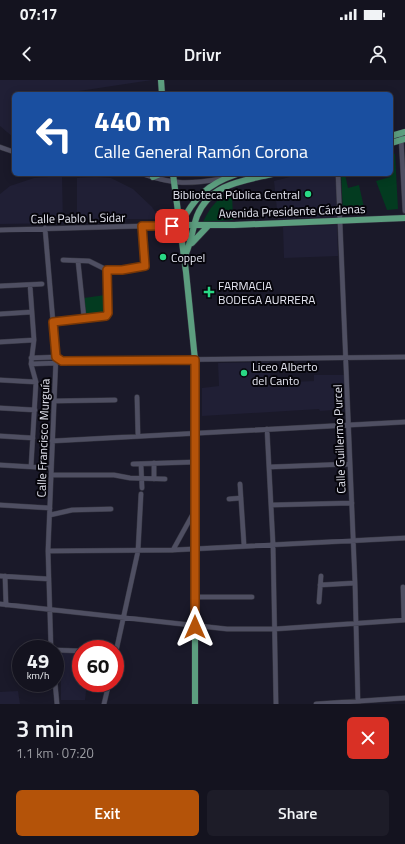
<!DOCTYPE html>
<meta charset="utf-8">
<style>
body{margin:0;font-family:"Titillium Web",sans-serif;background:#1d1c28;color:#f1f3f6;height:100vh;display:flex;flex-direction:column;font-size:15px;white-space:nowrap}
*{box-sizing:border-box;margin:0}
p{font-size:13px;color:#9d9ea4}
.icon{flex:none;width:22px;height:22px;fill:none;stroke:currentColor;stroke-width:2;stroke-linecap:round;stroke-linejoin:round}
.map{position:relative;height:624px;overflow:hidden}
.sheet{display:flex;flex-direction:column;background:#14131f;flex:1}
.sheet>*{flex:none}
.banner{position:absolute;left:12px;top:12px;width:381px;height:84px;border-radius:6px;box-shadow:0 2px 10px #0003,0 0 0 1px #33323d;background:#1a4fa0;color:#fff;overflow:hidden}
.speed{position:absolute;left:12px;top:560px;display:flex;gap:8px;font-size:20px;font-weight:700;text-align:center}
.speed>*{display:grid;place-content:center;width:52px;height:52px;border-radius:50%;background:#14131f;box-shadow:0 2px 10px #0003,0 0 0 1px #33323d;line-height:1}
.speed small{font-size:10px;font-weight:400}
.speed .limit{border:6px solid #d22;background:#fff;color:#111}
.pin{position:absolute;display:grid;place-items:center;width:34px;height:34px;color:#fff;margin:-17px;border-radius:8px;box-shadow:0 2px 6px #0006}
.me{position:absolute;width:44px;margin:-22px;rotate:0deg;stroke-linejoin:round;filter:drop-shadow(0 0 3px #0008)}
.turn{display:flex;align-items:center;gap:14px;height:84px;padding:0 16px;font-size:18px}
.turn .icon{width:52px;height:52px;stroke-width:2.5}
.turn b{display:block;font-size:28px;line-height:34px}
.round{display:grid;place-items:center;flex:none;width:42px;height:42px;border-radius:6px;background:#1d1c28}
.summary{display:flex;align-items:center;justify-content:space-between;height:68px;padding:0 16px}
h1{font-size:24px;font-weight:600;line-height:30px}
.button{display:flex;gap:8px;margin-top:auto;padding:8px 16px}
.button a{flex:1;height:46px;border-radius:6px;background:#b45309;color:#fff;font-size:16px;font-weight:600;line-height:46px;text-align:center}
.button a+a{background:#1d1c28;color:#f1f3f6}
.status{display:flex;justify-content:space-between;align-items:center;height:28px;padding:0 20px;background:#14131f;direction:ltr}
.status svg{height:11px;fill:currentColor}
header{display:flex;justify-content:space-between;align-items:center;height:52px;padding:0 16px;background:#14131f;font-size:18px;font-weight:600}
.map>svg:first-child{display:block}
</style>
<div class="status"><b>07:17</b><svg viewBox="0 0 49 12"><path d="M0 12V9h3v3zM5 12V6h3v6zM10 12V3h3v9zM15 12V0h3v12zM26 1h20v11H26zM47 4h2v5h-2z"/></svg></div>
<header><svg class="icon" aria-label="back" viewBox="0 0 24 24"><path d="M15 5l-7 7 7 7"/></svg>Drivr<svg class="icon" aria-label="person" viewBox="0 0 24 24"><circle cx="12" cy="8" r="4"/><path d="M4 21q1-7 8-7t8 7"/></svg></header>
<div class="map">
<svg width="405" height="624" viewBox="0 0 405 624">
<rect width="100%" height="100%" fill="#1a1929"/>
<path fill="#201f35" d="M0 0H152L79 11V14H14V58L0 46Z
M302 94H336L337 137 278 139 274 101Z
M62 96 63 143 0 144V114L10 106 34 98Z
M95 97 111 98 133 109 152 127 160 139H83L82 143H77V98Z
M337 145 338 176 284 178 283 147Z
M269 282 271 303 314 301V295H344L346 329 320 331 319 329 202 336V308L219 306 218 283Z
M61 572 81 573V603H87L85 620H61Z
M18 611 20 624H0V612Z"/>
<path fill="#033b20" d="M391 71 395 74 398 129 387 130 376 101 390 97Z
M341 94H345L348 108 359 105 365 132H343Z
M232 112 233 140 203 142C209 129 218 116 232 112Z
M105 215 107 233 86 235 84 218Z"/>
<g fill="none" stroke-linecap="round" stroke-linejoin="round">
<g stroke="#363642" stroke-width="5.5">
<path id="minor" d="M401 57 405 131
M0 67 14 72
M143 94C175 105 189 104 221 99
M338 94 355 503 358 624
M45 148 56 277 48 471 51 569
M0 150 180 145
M63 180 89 181 107 190H115L144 187 146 185 142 146
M78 181 84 238
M30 205 34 260 31 284 36 302 31 387
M0 206 42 204
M0 234 32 232
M53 242 106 236 108 233 107 190
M0 262 34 260
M31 278 56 277
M31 284 55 283 62 281 405 277
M0 300 36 302
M137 317 138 356
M54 321 115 320
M0 328 35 330
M267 349 273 464 276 624
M0 356 33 358
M52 361 405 342
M154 383V399
M133 384 195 382
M141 384 142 408
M0 385 51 388
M269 387 350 384
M51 395H114L130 398 165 399
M240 404 244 465
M229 419 241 418
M0 425 50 428
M271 425 352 423
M50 435 72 430 111 429
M173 470 194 432
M48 471 173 470 405 458
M0 496 49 499
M5 496 6 525
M320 505 355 503
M403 507 404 540
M195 517H252
M319 522 321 496
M0 524 227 549H275L405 540
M55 570 81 571
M115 576 138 471 141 414
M55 602 57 624
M104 624 109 603
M316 624 405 618"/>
</g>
<g stroke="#363642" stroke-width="7">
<path id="major" d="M161 0 162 14
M391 56 405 52
M391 63 405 59
M173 94 186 192 195 280V624
M153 97 160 94
M180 145H234L405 138
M180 145C194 118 207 104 237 94
M164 146 181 160
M192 163 208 146
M184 178C191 164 192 150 197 136 210 104 242 101 272 94"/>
</g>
<use href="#minor" stroke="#4f4f62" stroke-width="4.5"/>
<use href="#major" stroke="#5c9e7f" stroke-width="6"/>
</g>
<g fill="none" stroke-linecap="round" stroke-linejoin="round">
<g stroke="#753606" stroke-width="10">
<path id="route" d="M172 146H142L145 186 122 190H107L108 233 106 236 53 242 56 277 62 281 195 280V547"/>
</g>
<use href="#route" stroke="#b45309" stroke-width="7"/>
</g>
<g fill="#29d885" stroke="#06050b" stroke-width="1.5">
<circle cx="308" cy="114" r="4"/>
<circle cx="163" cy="177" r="4"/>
<path d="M207 206h4v4h4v4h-4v4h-4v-4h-4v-4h4z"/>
<circle cx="244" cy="293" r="4"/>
</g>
<g text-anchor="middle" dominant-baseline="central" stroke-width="4" stroke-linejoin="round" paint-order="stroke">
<g font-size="12" fill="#e5e6f1" stroke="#06050b" text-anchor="start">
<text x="300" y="114" text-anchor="end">Biblioteca Pública Central</text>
<text x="171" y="177">Coppel</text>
<text x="218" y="205">FARMACIA<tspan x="218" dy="14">BODEGA AURRERA</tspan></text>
<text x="252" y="286">Liceo Alberto<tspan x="252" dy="14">del Canto</tspan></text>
</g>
<g font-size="12" fill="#e5e6f1" stroke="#06050b">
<text transform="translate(292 131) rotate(-2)">Avenida Presidente Cárdenas</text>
<text transform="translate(78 138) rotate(-1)">Calle Pablo L. Sidar</text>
<text transform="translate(43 358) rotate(-88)">Calle Francisco Murguía</text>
<text transform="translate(339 359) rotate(-92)">Calle Guillermo Purcel</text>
</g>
</g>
</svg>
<div class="speed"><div>49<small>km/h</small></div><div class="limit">60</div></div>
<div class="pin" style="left:172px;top:146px;background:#d93025"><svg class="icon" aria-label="arrive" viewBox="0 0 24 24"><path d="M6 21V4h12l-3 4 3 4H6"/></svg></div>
<svg class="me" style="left:195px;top:547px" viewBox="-20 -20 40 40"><path d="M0-17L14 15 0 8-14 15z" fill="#b45309" stroke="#fff" stroke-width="4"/></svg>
<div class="banner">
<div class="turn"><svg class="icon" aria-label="left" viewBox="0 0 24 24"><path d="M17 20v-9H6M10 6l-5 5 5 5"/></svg><div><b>440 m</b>Calle General Ramón Corona</div></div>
</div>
</div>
<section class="sheet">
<div class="summary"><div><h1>3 min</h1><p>1.1 km · 07:20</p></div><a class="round" style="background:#d93025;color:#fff"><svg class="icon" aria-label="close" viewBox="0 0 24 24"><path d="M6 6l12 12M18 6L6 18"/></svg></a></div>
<div class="button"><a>Exit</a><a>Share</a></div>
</section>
